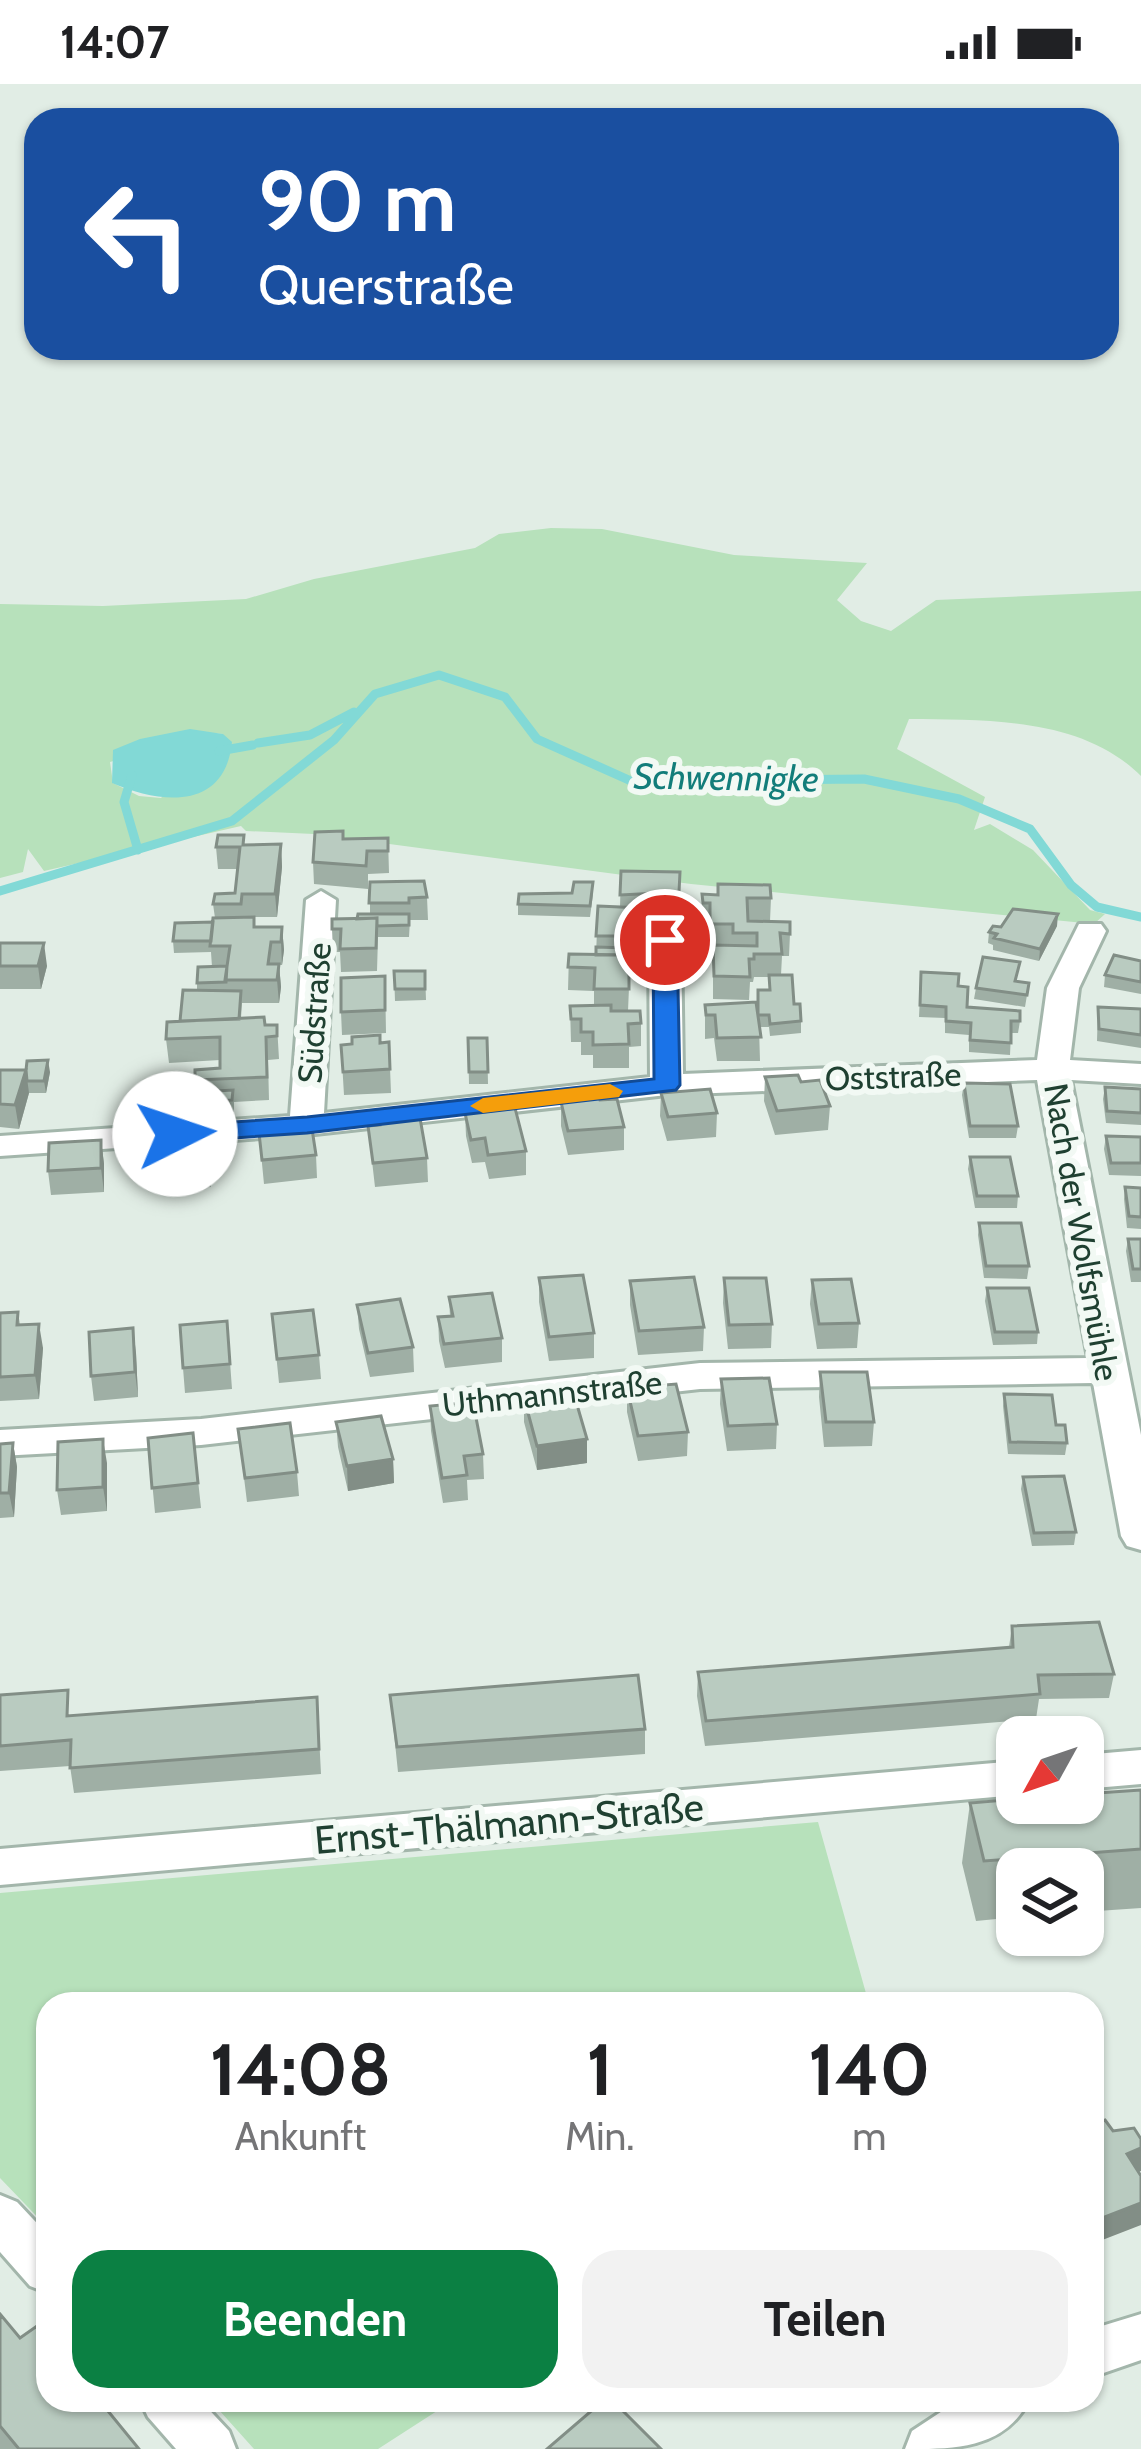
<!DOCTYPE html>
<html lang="de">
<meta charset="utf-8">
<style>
body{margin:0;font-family:Cabin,sans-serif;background:#f2f2f2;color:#202124;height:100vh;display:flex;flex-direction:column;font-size:45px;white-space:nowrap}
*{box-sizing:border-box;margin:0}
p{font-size:39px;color:#757577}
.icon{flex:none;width:66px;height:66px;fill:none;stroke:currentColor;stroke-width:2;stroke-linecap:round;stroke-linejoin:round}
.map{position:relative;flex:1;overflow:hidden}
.drawer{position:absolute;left:36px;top:1908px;width:1068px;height:420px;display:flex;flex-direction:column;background:#fff;border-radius:36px;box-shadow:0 3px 9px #0004}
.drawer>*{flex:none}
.hud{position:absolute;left:24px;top:24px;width:1095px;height:252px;border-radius:36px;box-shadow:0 3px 9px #0004;background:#1a4fa0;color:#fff;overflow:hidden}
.needle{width:78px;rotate:230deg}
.controls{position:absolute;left:996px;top:1632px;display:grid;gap:24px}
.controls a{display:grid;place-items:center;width:108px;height:108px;border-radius:24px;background:#fff;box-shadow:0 3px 9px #0004;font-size:60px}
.pin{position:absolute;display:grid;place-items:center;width:102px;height:102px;color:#fff;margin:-51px;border:6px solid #fff;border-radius:50%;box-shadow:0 3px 12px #0007}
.me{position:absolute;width:132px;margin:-66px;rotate:86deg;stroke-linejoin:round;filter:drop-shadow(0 0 9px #0008)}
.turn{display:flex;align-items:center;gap:42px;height:252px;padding:0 36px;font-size:54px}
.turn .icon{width:156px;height:156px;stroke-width:2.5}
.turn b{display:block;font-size:84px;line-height:102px}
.eta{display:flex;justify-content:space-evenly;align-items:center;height:204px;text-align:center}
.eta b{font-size:72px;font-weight:700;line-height:84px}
.cta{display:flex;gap:24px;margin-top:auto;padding:24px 36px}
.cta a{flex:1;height:138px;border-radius:36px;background:#0b8043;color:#fff;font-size:48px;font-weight:700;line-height:138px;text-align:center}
.cta a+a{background:#f2f2f2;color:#202124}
.status{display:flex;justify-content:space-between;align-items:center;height:84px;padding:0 60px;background:#fff;direction:ltr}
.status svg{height:33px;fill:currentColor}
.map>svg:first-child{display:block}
</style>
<div class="status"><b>14:07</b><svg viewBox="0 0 49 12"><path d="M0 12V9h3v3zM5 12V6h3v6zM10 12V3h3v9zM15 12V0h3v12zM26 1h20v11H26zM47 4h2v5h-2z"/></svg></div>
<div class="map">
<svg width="1141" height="2365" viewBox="0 0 1141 2365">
<rect width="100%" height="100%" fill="#e1ede5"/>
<path fill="#b7e1bb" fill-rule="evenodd" d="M551 444 602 445 734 471 867 479 837 516 861 537 891 547 936 516 1141 507V692C1082 633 987 636 909 635L897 665 985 713 974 746 990 740 1033 766 1090 826 1105 830 1094 840 691 800 314 750 246 747 241 742 44 787 28 765 23 788 0 794V520L103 522 246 515 314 495 475 464 499 450ZM210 649 223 650 161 714 139 712 113 699 110 678Z
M818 1738 869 1920H48V2144L0 2094V1809Z
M210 2316H454L378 2365H254Z"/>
<path fill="#82d9d6" d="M190 645 223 650 232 658C225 727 161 720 112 699L113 666 140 655Z"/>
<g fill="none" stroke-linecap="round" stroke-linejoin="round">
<path stroke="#82d9d6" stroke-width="9" d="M258 659 310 651 354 628
M219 667 253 661
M132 691 124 718 138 766
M0 807 232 737 334 656 375 610 439 591 505 613 537 655 631 697 864 695 959 715 1030 745 1071 801 1097 823 1141 833"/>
<g stroke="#a3b6ab" stroke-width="6">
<path id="minor" d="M321 807 336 816 324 1029 650 993 649 856 665 847 681 856 683 990 1037 976 1047 904 1079 840H1101L1106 847 1079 904 1070 976 1141 980V1000L1071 996 1141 1351V1466L1127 1462 1121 1452 1093 1299 700 1305 201 1361 0 1372V1346L201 1335 700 1279 1088 1274 1037 996 667 1011 306 1051 0 1072V1052L290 1032 306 816Z
M1141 1666V1700L1083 1705V1671Z
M1017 1677V1711L0 1801V1765Z
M0 2111 17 2118 48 2151V2209L30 2202 0 2168Z
M1141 2230V2276L1092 2293V2245Z
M140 2316H200L229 2347 236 2365H176L148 2333Z
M959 2316H1029C1005 2365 954 2365 905 2365L912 2347Z"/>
</g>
<use href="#minor" fill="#fff" fill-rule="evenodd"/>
</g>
<path fill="#9fafa5" d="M388 754 389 789 368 790V805L314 800 313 778 344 755Z
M281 760 282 783 277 833H244L255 843H282L284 866 282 881H279L281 903 279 919H242L241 934 265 941H277L279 975 268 976 269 1016 234 1018V1028L201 1029 195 996 220 984V976L169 979 166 955 180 937 197 906V899L212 883 211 868 174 869 173 857 213 838 215 834 213 820 235 809 237 785H218L216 763Z
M621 787 680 788 678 831 642 833V856H631L628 927 641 939V962L629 963V984H593V971H581V958H571L570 922 594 921V907L568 906 569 870 596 871 598 822 620 823Z
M370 798 427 813 428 836H410L409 853H378L377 887 341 888 340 868H333L332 845 370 830Z
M593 810 590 833 518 831V820Z
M702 810 771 814 770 837 790 850 789 872H782L781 891 801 937V949L770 952 769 943H759L760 977H717L714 954 705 955V921L756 918 769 906V893H754L753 898H750L749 916 713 915V863H709V842L702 841Z
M1057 842 1039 877 993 866V861L988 859 989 848 1001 843Z
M0 859 47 882 41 905H0Z
M1141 877V910L1104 903 1105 891Z
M394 887H425L426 916 395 917Z
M921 888 958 902 967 923 1020 937 1018 949H1011L1010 971 969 968V951L945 949V934L919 933Z
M385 892 386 949 342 951 341 928Z
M1017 898 1029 899 1025 923 974 915 976 904Z
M1098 923 1141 924V964L1097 957Z
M468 954H487L488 1000H469Z
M389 958 391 1009 344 1011 341 961Z
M0 986 50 988 46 1009H29L19 1045 0 1043Z
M765 993 801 998 830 1022 828 1046 775 1051 764 1017Z
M964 999 1018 1042 1016 1054H969L962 1011Z
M1105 1003 1141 1005V1041L1106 1039 1103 1015Z
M661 1009 717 1029 716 1053 667 1057 660 1032Z
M573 1010 600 1016 624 1043V1066L568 1071 561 1042V1018L573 1017Z
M465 1029 526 1067V1091L489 1095 485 1078 472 1079 466 1052Z
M379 1030 427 1074 428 1098 375 1103 368 1042 379 1041Z
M259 1049 316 1071 317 1094 264 1100Z
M1106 1052 1141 1053V1092L1109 1091 1104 1065Z
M206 1053 211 1103 156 1108 152 1058Z
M101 1056 104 1080V1108L51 1111 48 1087Z
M970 1073 1018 1112 1017 1124H975L968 1085Z
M1125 1103 1141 1104V1145L1127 1144 1124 1115Z
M979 1139 1029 1182 1027 1195 984 1194 978 1151Z
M1128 1155H1141V1198H1131L1126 1167Z
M539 1194 594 1249V1274L549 1277 539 1218Z
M724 1194 772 1240 771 1264 728 1265 723 1219Z
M812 1196 859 1239 857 1264 817 1265 810 1220Z
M630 1197 704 1243 703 1267 638 1271 630 1221Z
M987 1204 1038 1248 1037 1260 993 1261 985 1217Z
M449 1213 502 1254V1278L445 1284 439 1257 438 1233 450 1232Z
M357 1221 413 1263 414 1288 370 1293 359 1245Z
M18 1228 20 1241 43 1264 39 1315 0 1317V1229Z
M272 1230 319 1271 321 1295 279 1299Z
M227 1237 232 1305 185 1309 183 1284Z
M136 1269 138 1313 94 1317 91 1292Z
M820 1288 874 1338 872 1362 824 1363 819 1313Z
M721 1295 777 1340 776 1365 727 1367 720 1320Z
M627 1304 688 1348 687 1372 638 1377 627 1328Z
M1004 1310 1056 1341 1067 1359 1065 1371 1008 1370 1003 1322Z
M524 1314 587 1355V1379L537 1386 524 1338Z
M430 1322 483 1370 484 1395 467 1396 468 1416 443 1419 431 1347Z
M336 1338 393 1375 394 1399 348 1407 338 1363Z
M238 1345 297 1388 299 1412 247 1418Z
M193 1349 201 1424 155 1429 148 1354Z
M13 1359 17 1383 14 1433 0 1434V1360Z
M107 1379V1427L61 1431 57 1406Z
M1023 1393 1076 1448 1074 1461 1032 1462 1021 1405Z
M1012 1542 1114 1590 1109 1614 1039 1615 1036 1635 705 1662 697 1612 698 1588 1009 1563Z
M0 1611 72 1632 317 1613 321 1690 74 1709 70 1682 0 1687Z
M390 1611 645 1645V1670L398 1688Z
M1141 1706V1824L1083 1828V1785H1017V1833L976 1837 962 1779 970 1719Z
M0 2230 20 2254 139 2365H0Z"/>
<path fill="#828e86" d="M281 760 282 783 277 833 275 810Z
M1058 830 1057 842 1039 877 1040 865Z
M282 843 284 866 282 881 281 858Z
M44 859 47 882 41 905 38 882Z
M279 880 281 903 279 919 277 896Z
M48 976 50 988 46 1009 44 997Z
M26 986 29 1009 19 1045 15 1021Z
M101 1056 104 1080V1108L101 1084Z
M39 1240 43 1264 39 1315 35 1291Z
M133 1244 136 1269 138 1313 135 1288Z
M103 1355 107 1379V1427L103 1403Z
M587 1355V1379L537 1386V1362Z
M13 1359 17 1383 14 1433 9 1409Z
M393 1375 394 1399 348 1407 347 1382Z
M1141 2064V2087L1122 2094 1127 2070Z
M1141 2119V2141L1092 2160V2138Z"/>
<path fill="#b9cbc0" stroke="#828e86" stroke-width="3" d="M343 747V755L388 754V767H367L366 782 313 778 315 748Z
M218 751H244L243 761 281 760 275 810H242L241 820H213L215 810 235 809 240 763H216Z
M621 787 680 788 679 808 620 811Z
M424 797 427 813 409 814V819H369L370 798Z
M574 798H593L590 822 518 820 519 810 572 809Z
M718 800 770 801 771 814H747L748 837 790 838V850L780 849 782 870H754V875H749L750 893 714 892 713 861 757 862V849H733V840H710V819H703L702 810 718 811Z
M598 822 642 824V833H632V852H596Z
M1013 825 1058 830 1040 865 994 854 997 850 989 848 993 842 1001 843Z
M358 830H409V841L377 842V834L357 835Z
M254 833V843H282L281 858H271L268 880H279L277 896H225L230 862H210L213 834Z
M377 834 376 864 340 865 341 845H332V835Z
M213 838 211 857H173L175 839Z
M0 859H44L38 882H0Z
M596 863 628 864 629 871H596Z
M569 870 629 871V905H594L595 884 568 883Z
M1114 871 1141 877V898L1105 891Z
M983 873 1020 878 1015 897 1029 899 1027 911 976 904Z
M227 882 226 898 197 899 198 883Z
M394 887H425V905H395Z
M921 888 959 890 958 902 968 903 967 923 1020 927V937H1011V959L970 956 971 939 946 937V923L920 921Z
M769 891H792L794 920H800L801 937 770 940 769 931H758V906H770Z
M385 892V926L341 928V894Z
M183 906 241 907 239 935 180 937Z
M756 918 761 953 717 954 715 931H706L705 921Z
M611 921V927H640L641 939 628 940 629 960 593 961V948H581V935H571L570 922Z
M1098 923 1141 925V951L1099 945Z
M264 933 265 941H277V952L266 953 267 993 195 996V986L220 984V953L166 955 167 938Z
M380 951V959L389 958 390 985 343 988 341 961 352 960V953Z
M468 954H487L488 988H469Z
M48 976 44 997H27L26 986 27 977Z
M0 986H26L15 1021 0 1020Z
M798 991 801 998 820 996 830 1022 777 1027 765 993Z
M964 999 1010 1000 1018 1042H970Z
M1105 1003 1141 1005V1029L1107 1027Z
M710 1005 717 1029 668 1033 661 1009Z
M233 1006 232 1016 199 1017V1008Z
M598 1008 600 1016 617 1015 624 1043 568 1047 561 1018 574 1017 573 1010Z
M515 1024 526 1067 488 1071 485 1054 471 1056 465 1029Z
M401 1028 405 1035 420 1034 427 1074 373 1079 368 1042 380 1041 379 1030Z
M312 1045 316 1071 262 1076 259 1049Z
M1106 1052 1141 1053V1079H1111Z
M206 1053 209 1079 154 1084 152 1058Z
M101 1056V1084L48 1087 49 1059Z
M970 1073H1010L1018 1112H977Z
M1125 1103 1141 1104V1133L1129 1132Z
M979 1139H1021L1029 1182H986Z
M1128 1155H1141V1185H1133Z
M583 1191 594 1249 549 1253 539 1194Z
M694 1193 704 1243 639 1247 630 1197Z
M724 1194H766L772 1240 729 1241Z
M851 1195 859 1239 819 1240 812 1196Z
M987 1204H1029L1038 1248H995Z
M492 1209 502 1254 444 1260 438 1233 453 1232 449 1213Z
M400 1215 413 1263 368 1269 357 1221Z
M313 1226 319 1271 277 1275 272 1230Z
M18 1228 17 1241 39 1240 35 1291 0 1293V1229Z
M227 1237 230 1280 183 1284 180 1241Z
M133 1244 135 1288 91 1292 89 1248Z
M820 1288H867L874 1338H826Z
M769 1294 777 1340 728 1342 721 1295Z
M676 1300 688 1348 638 1352 627 1304Z
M573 1307 587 1355 537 1362 524 1314Z
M1004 1310 1052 1311 1056 1341H1065L1067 1359 1010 1358Z
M473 1318 483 1370 464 1372 467 1391 442 1394 430 1322Z
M381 1332 393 1375 347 1382 336 1338Z
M290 1339 297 1388 245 1394 238 1345Z
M193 1349 198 1399 152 1404 148 1354Z
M103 1355V1403L57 1406 58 1358Z
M13 1359 9 1409H0V1360Z
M1064 1392 1076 1448 1034 1449 1023 1393Z
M1099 1538 1114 1590 1038 1591 1040 1610 706 1637 698 1588 1013 1563 1012 1542Z
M638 1591 645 1645 397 1663 390 1611Z
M68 1606 67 1632 317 1613 319 1665 70 1684 71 1656 0 1662V1611Z
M1141 1706V1765L984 1777 970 1719 1017 1715V1719H1083V1710Z
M1105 2036 1113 2047 1134 2044 1141 2055V2064L1127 2070 1141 2092V2119L1092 2138V2041Z
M0 2230 20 2254 37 2242 48 2256V2316H99L139 2365H19L0 2342Z
M604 2316H612L661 2365H547Z"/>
<path fill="#1a73e8" stroke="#114b97" stroke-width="3" d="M665 849 677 856 680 1001 676 1006 307 1049 175 1058 162 1050 175 1042 307 1033 654 995 653 856Z"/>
<path fill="#f59e0b" d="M610 1000 623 1007 619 1013 483 1029 470 1022 483 1014Z"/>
<g text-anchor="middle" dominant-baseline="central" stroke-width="12" stroke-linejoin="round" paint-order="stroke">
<g font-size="33" fill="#1f4031" stroke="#f2f9f4">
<text transform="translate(314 929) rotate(-86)">Südstraße</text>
<text transform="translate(893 992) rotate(-2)">Oststraße</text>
<text transform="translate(1082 1148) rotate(80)">Nach der Wolfsmühle</text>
<text transform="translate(552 1309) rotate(-6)">Uthmannstraße</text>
</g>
<g font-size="36" font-style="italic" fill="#127d7a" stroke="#f2f9f4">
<text transform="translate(726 693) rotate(1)">Schwennigke</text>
</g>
<g font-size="39" fill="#1f4031" stroke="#f2f9f4">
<text transform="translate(509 1739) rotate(-5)">Ernst-Thälmann-Straße</text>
</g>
</g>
</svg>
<div class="controls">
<a><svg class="needle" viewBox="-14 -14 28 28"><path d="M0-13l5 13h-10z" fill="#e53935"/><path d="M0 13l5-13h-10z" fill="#757577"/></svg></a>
<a><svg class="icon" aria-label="layers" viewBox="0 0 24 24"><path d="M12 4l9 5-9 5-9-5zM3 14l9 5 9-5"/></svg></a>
</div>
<div class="pin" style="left:665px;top:856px;background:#d93025"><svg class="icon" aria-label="arrive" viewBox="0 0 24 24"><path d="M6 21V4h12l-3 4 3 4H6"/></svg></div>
<svg class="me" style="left:175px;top:1050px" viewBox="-20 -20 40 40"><circle r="19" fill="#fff"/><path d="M0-13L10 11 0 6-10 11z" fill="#1a73e8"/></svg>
<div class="hud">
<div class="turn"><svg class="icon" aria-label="left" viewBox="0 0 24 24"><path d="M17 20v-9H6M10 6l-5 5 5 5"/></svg><div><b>90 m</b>Querstraße</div></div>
</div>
<section class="drawer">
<div class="eta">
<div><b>14:08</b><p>Ankunft</p></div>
<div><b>1</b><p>Min.</p></div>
<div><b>140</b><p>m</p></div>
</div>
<div class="cta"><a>Beenden</a><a>Teilen</a></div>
</section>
</div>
